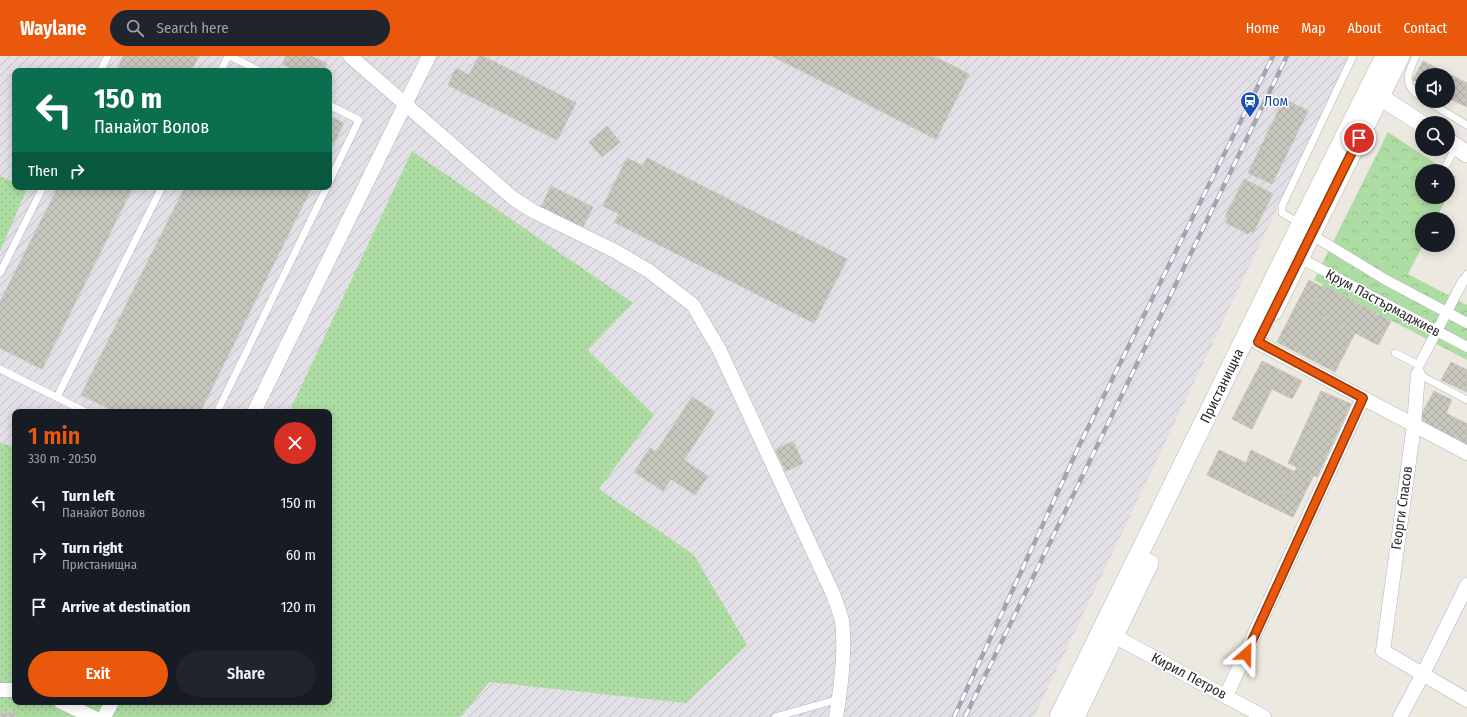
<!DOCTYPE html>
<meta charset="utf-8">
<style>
body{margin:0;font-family:"Fira Sans Condensed",sans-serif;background:#20242c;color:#f1f3f6;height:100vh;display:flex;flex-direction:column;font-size:15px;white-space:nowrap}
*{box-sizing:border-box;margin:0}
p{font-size:13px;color:#9ea1a6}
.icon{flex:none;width:22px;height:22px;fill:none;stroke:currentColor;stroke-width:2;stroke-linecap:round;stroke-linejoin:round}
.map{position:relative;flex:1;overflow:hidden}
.details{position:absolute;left:12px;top:353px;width:320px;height:296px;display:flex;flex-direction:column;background:#171b24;border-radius:8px;box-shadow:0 2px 10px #0003}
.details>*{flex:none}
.guide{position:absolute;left:12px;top:12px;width:320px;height:122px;border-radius:8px;box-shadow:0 2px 10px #0003;background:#0b6e4f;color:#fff;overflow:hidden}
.controls{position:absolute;left:1415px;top:12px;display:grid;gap:8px}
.controls a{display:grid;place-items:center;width:40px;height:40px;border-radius:50%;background:#171b24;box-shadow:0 2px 10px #0003;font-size:20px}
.pin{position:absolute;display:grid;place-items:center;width:34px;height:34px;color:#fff;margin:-17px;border:2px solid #fff;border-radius:50%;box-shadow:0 1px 4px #0007}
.me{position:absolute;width:44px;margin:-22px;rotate:25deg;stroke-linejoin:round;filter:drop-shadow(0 0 3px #0008)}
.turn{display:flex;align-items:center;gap:14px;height:84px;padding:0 16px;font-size:18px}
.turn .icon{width:52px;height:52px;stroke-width:2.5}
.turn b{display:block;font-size:28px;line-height:34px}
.then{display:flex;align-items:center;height:38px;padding:0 16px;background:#0003;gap:8px;font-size:15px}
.round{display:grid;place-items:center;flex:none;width:42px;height:42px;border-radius:21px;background:#20242c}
.head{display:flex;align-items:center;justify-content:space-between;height:68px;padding:0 16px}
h1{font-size:24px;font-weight:600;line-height:30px;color:#ea580c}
.button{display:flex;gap:8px;margin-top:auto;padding:8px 16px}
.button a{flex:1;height:46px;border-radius:24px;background:#ea580c;color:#fff;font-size:16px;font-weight:600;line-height:46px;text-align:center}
.button a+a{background:#20242c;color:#f1f3f6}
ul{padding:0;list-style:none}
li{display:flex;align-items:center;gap:12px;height:52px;padding:0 16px}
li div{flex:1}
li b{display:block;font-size:15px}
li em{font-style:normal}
header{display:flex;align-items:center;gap:24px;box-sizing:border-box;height:56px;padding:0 20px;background:#ea580c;color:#fff}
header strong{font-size:19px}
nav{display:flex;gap:22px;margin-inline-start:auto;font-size:14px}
.search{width:280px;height:36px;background:#20242c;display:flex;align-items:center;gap:10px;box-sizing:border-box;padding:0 14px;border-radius:22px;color:#9ea1a6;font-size:15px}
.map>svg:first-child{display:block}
</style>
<header>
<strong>Waylane</strong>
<div class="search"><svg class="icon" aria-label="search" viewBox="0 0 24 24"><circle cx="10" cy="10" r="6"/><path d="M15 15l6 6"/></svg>Search here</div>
<nav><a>Home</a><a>Map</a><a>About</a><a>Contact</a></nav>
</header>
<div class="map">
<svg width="1467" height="661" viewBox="0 0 1467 661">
<defs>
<pattern id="industrial-furrows" width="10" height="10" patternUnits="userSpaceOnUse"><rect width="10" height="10" fill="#e2e0e6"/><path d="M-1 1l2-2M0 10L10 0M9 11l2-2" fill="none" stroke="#c2c0c5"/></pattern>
<pattern id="grass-dots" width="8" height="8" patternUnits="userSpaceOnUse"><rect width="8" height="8" fill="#addda2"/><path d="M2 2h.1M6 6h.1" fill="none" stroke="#95be8c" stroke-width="1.8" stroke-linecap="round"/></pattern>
<pattern id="park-crowns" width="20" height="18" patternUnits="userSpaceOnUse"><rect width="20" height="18" fill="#addda2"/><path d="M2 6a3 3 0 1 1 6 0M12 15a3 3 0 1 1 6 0" fill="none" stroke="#95be8c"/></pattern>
<pattern id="building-cross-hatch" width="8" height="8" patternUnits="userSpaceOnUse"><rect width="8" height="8" fill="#c8c7be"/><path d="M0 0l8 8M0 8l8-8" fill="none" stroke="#acaba3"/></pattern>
</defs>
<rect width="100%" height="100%" fill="#ece9e0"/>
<path fill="url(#industrial-furrows)" d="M0 0H1350L1034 661H461L489 626 686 647 694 499 599 433 654 359 588 294 632 247 412 95 289 356H15V392L0 386V195L27 133 23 131H329V15H15V127L0 120Z"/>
<path fill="url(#grass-dots)" d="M412 95 633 247 588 294 654 359 599 433 694 499 747 589 686 647 489 626 461 661H0V386L15 392V646H329V356H289Z
M0 120 15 127V131H23L27 133 0 195Z"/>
<path fill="url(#park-crowns)" d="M1388 76 1447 115H1422V141H1447L1436 163H1422L1423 189 1408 218 1467 249V304L1314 224Z
M1448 116 1456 121 1448 138Z"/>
<path fill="url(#building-cross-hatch)" stroke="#c8c5b9" d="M123 0H199L191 15H116Z
M286 0H312L327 8 323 15H296L282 8Z
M479 0H483L576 47 557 84 448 29 456 12 469 19Z
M772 0H933L969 18 936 83Z
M1423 5 1467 27V51L1448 42V19H1422V29L1413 24Z
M1284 43 1308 55 1272 128 1248 117Z
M329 60 344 67 329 97Z
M607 70 620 86 602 101 589 86Z
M627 102 643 110 647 102 847 203 814 267 614 166 619 158 603 150Z
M1244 123 1273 138 1253 177 1250 175 1248 178 1226 167 1228 163 1225 161Z
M551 130 593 151 583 171 541 151Z
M58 131H133L42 313 0 292V246Z
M185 131H312L200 356H116L81 339Z
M1309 224 1322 231 1311 254 1355 277 1335 316 1277 286Z
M1323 229 1391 265 1378 289 1311 254Z
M1262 305 1302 325 1292 343 1272 333 1252 373 1232 363Z
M1451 306 1467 314V336L1441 324Z
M1321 335 1351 348 1317 421 1288 407Z
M1434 335 1452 344 1446 357 1467 368V391L1418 365Z
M692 341 715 356 684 404 708 420 695 439 671 423 663 435 634 416 650 392 656 396Z
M793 385 803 407 786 415 775 394Z
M1219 394 1246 407 1251 394 1295 416 1276 453 1207 419Z
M1297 411 1314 419 1293 461 1276 453Z
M14 655 16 661H0V658Z"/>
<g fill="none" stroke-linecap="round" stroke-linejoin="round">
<g stroke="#b3b4be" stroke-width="8">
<path id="service" d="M230 0 260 15
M1416 0C1407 19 1402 29 1422 42
M100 15 108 0
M221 15 228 0
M1427 45 1467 69
M329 49 359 64 329 126
M1443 115 1456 91
M1301 168 1282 157V150L1353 0
M0 217 43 131
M1463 225 1467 218
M1395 297 1419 309 1418 318 1467 344
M0 313 86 356
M57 341 162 131
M217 356 327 131
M775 661 839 643"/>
</g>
<g stroke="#b3b4be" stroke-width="11">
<path id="pedestrian" d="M1312 179 1386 224 1467 267
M1300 202 1467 291
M1419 309 1463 225"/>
</g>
<g stroke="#b3b4be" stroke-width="15">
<path id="minor" d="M350 0 514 143 533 155 615 195 649 215 693 249 719 293 833 538C836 547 840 556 842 565 846 595 841 631 836 661
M1257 286 1467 397
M1418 318 1414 369 1383 595 1467 644
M254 356 429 0
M1114 580 1264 661
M0 634H15
M1226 640 1363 342
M61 646 93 661
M104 661 112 646
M1400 661 1423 618 1467 529"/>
</g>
<g stroke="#b3b4be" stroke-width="18">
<path id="tertiary" d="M1368 33 1422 68
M1448 85 1467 98"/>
</g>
<g stroke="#b3b4be" stroke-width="20">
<path id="secondary" d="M1273 255 1400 0
M1059 661 1301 168 1385 0
M1075 661 1149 507"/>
</g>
<use href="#service" stroke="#fff" stroke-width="7"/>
<use href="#pedestrian" stroke="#fff" stroke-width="10"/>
<use href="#minor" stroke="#fff" stroke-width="14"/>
<use href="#tertiary" stroke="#fff" stroke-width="17"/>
<use href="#secondary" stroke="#fff" stroke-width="19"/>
<g stroke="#a3a3b4" stroke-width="4.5">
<path id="rail" d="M954 661 1080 388 1273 0
M965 661 1287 0"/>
</g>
<use href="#rail" stroke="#fff" stroke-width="3" stroke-dasharray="9" stroke-linecap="butt"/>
</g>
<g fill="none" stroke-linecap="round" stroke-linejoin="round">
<g stroke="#983908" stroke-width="10">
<path id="route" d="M1246 598 1363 342 1258 286 1359 82"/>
</g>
<use href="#route" stroke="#ea580c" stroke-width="7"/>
</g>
<defs>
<g id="station-pin" transform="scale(1)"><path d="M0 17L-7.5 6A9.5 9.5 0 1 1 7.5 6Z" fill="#1a4fb4" stroke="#fff"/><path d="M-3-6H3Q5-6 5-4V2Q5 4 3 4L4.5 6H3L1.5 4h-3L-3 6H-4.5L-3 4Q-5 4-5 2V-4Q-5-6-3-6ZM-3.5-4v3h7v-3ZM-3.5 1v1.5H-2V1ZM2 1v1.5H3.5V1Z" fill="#fff"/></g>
</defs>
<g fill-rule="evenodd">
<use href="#station-pin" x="1250" y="45"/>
</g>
<g text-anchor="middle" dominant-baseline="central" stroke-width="3" stroke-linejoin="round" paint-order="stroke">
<g font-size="14" fill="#164399" stroke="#fff" text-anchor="start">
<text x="1264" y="45">Лом</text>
</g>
<g font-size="14" fill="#2c2c2c" stroke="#fff">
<text transform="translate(1383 247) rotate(28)">Крум Пастърмаджиев</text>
<text transform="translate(1222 330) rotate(-64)">Пристанищна</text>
<text transform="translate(1402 452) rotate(-82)">Георги Спасов</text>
<text transform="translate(1189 620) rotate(28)">Кирил Петров</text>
</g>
</g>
</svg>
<div class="controls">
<a><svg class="icon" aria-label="sound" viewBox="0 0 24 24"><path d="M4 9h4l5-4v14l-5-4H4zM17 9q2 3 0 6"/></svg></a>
<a><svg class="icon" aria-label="search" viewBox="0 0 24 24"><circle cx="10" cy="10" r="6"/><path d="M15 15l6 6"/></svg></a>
<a>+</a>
<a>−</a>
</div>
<div class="pin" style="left:1359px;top:82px;background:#d93025"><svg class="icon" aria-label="arrive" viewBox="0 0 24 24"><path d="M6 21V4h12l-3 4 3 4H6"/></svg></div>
<svg class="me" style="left:1246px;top:598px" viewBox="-20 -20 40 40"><path d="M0-17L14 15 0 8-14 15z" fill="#ea580c" stroke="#fff" stroke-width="4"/></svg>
<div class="guide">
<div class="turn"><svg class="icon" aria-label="left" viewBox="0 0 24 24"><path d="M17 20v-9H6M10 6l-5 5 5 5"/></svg><div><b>150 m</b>Панайот Волов</div></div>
<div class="then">Then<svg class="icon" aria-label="right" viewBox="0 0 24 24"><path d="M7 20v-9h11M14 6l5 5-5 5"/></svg></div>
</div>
<section class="details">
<div class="head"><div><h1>1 min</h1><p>330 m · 20:50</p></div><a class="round" style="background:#d93025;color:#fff"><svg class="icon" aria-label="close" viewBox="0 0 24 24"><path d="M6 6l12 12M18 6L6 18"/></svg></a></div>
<ul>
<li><svg class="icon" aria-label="left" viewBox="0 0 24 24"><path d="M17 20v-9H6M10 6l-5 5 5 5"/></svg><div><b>Turn left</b><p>Панайот Волов</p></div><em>150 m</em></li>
<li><svg class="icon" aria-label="right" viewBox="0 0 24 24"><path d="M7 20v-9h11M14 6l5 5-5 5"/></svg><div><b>Turn right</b><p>Пристанищна</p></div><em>60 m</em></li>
<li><svg class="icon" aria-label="arrive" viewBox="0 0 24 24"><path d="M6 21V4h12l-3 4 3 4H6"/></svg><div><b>Arrive at destination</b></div><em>120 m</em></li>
</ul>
<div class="button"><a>Exit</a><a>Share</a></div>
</section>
</div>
